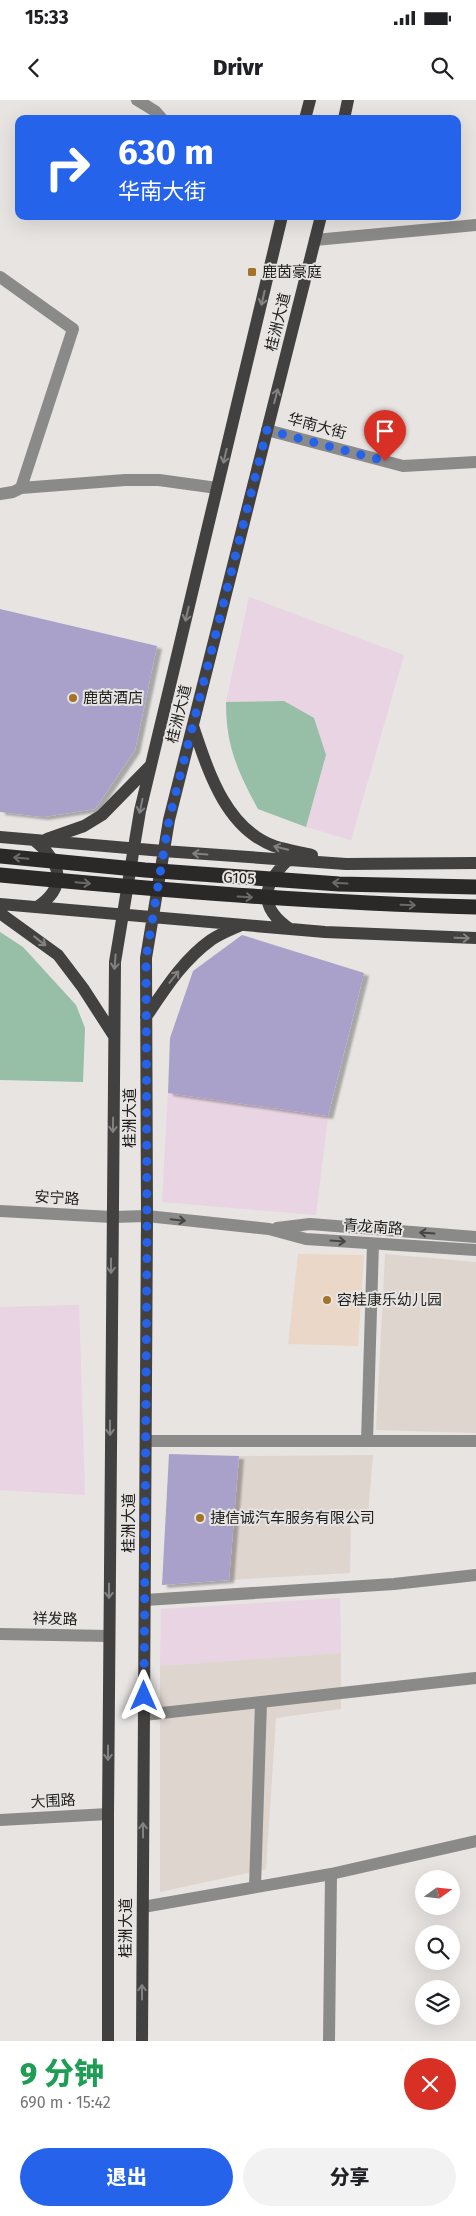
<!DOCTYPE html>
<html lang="zh">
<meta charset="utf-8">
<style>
body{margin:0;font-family:"Fira Sans","Noto Sans SC",sans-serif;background:#f2f2f2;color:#202124;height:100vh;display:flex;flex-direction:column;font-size:19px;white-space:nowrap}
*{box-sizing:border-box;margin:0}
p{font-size:16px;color:#757577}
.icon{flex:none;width:28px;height:28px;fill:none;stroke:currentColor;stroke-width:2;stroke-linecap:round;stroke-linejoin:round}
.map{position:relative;height:1941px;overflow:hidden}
.panel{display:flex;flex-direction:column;background:#fff;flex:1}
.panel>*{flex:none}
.hud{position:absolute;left:15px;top:15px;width:446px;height:105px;border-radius:10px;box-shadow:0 5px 20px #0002;background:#2563eb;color:#fff;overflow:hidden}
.needle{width:32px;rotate:75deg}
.tools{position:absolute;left:415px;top:1770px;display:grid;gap:10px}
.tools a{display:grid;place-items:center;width:45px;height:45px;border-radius:50%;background:#fff;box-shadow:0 5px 20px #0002;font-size:25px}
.pin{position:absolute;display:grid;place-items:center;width:42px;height:42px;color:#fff;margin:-51px -21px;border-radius:50% 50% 50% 0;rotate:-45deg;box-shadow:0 0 5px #0007}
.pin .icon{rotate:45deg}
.me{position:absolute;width:55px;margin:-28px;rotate:0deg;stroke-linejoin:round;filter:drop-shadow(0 0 4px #0008)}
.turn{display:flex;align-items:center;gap:18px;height:105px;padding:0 20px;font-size:22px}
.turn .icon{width:65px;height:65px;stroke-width:2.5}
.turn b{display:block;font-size:35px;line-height:42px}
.round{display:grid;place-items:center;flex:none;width:52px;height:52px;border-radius:26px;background:#f2f2f2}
.head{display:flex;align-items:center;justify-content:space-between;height:85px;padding:0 20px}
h1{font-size:30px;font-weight:800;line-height:38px;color:#1e9e55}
.action{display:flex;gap:10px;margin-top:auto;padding:10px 20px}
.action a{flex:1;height:58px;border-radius:30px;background:#2563eb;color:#fff;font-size:20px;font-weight:800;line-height:58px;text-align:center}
.action a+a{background:#f2f2f2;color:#202124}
.status{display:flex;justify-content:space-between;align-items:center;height:35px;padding:0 25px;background:#fff;direction:ltr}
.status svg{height:14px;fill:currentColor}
header{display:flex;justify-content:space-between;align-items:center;height:65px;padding:0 20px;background:#fff;font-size:22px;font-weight:800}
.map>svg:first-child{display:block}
</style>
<div class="status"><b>15:33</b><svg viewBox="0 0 49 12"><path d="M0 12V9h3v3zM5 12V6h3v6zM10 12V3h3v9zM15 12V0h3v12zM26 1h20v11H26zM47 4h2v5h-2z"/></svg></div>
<header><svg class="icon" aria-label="back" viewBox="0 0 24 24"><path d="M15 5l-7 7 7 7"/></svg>Drivr<svg class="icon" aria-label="search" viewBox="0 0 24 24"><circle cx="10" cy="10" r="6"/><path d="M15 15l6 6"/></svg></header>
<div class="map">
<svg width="476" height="1941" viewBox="0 0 476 1941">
<defs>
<filter id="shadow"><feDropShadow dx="5" dy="3" stdDeviation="1" flood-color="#0004"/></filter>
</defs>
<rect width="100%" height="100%" fill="#e7e4e2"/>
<path fill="#e8d4e2" d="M249 497 404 555 351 740 306 727 326 655 284 601 226 602Z
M168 993 328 1016 316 1115 162 1102Z
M79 1205 85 1395 0 1390V1207Z
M340 1498 341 1553 160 1566 161 1509Z"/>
<path fill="#dfd5cf" d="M385 1154 476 1162V1333L376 1330Z
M373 1355 368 1414 351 1418 350 1473 229 1480 239 1356Z
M341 1553V1609L276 1618 266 1769 160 1792V1566Z"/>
<path fill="#ead7c7" d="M298 1154 364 1155 358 1246 288 1244Z"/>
<path fill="#97bea6" d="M284 601 314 618 326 655 306 727 258 709C237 670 226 646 226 602Z
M0 832 23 847 76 905 85 928 83 982 0 980Z"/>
<path fill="#aaa1ca" filter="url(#shadow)" d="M0 509 157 546 135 650 95 709 43 717 0 712Z
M242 835 364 873 328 1016 168 993 170 938 193 871Z
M169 1354 239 1356 229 1480 162 1485Z"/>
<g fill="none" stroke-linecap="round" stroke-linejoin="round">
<path stroke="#8a8a88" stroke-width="12" d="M137 0 155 11 162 19
M315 140 476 125
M0 177 73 229 21 388
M267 330 403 366 476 362
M0 394 13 392 21 388 125 380H159L217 388
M0 1111 112 1117 147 1116 269 1129 306 1139 476 1150
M277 1128 310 1124 476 1137
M146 1341H476
M367 1341 373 1144
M145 1500 394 1484 476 1475
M0 1534 109 1536
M144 1615 476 1578
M0 1720 108 1714
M331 1774 476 1741
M255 1787 261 1602
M143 1807 331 1774 329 1941"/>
<path stroke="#42413f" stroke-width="12" d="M305 19 310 0
M344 19 348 0
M193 626C208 670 225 728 274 746 286 750 299 752 312 755
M0 737 163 751 346 764 476 763
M47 739 84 726 102 715 151 665
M34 740C60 761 69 786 37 807
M288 760C262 785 258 807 290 829
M0 804 325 832 476 838
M0 813 58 855 83 888 114 936
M146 917C165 889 183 860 211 840 220 834 230 830 239 826
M108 1941V1714L115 862 140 711 282 116
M142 1941 147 1116 146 858 169 720 321 116"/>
<path stroke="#2a2927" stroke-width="15" d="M0 756 145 770 339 784 476 787
M0 775C159 790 317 803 476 807"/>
</g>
<defs><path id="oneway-shaft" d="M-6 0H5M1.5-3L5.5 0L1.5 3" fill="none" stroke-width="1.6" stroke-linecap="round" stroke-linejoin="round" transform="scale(1.25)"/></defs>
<g stroke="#848280">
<use href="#oneway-shaft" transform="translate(263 198) rotate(103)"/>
<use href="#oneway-shaft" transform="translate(276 296) rotate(-76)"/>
<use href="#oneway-shaft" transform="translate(225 356) rotate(103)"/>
<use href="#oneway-shaft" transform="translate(187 514) rotate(103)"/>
<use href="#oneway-shaft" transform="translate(141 706) rotate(102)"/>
<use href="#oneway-shaft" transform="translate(281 748) rotate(-166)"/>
<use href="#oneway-shaft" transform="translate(200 754) rotate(-176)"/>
<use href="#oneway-shaft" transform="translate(462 838) rotate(2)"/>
<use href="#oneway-shaft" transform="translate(40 841) rotate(38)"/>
<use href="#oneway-shaft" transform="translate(115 862) rotate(95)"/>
<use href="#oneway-shaft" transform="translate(174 877) rotate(-52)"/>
<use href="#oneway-shaft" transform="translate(113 1025) rotate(91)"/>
<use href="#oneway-shaft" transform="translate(111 1166) rotate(90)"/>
<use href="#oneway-shaft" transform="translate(110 1328) rotate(90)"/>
<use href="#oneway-shaft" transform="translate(109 1491) rotate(90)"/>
<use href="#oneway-shaft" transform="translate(108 1653) rotate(90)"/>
<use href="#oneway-shaft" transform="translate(143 1730) rotate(-90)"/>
<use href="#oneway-shaft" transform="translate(142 1892) rotate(-90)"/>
</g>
<g stroke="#6c6a68">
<use href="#oneway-shaft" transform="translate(21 758) rotate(-175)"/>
<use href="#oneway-shaft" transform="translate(83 783) rotate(5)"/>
<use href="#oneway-shaft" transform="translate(340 783) rotate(-177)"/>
<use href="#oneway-shaft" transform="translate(245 797) rotate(3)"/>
<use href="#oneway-shaft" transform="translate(408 805) rotate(2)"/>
</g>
<g stroke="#464544">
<use href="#oneway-shaft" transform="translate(178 1120) rotate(6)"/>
<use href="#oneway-shaft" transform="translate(427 1133) rotate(-176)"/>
<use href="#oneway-shaft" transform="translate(338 1141) rotate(4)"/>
</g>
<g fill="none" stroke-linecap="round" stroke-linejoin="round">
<path stroke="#2563eb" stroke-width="9" stroke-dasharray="0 16.2" d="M144 1596 147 1135 146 858 169 720 267 330 385 361"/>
</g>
<g fill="#a37327" stroke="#e7e4e2" stroke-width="2">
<rect x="247" y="167" width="10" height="10" rx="2.5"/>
<circle cx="73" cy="598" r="5"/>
<circle cx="327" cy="1200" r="5"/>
<circle cx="200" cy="1418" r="5"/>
</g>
<g text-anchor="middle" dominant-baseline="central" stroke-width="4" stroke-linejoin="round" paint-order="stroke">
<g font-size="15" fill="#21201f" stroke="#e7e4e2" text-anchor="start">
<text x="262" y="172">鹿茵豪庭</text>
<text x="83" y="598">鹿茵酒店</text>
<text x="337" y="1200">容桂康乐幼儿园</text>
<text x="210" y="1418">捷信诚汽车服务有限公司</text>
</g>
<g font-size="15" fill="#21201f" stroke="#e7e4e2">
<text transform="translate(278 222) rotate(-76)">桂洲大道</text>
<text transform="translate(317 326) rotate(15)">华南大街</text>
<text transform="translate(179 614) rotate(-76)">桂洲大道</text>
<text transform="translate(239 778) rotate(3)">G105</text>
<text transform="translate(130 1018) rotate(-90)">桂洲大道</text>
<text transform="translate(57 1098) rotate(3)">安宁路</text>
<text transform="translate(373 1127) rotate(4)">青龙南路</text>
<text transform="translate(129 1423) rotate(-90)">桂洲大道</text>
<text transform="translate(55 1519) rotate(1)">祥发路</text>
<text transform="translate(53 1701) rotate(-3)">大围路</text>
<text transform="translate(126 1828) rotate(-90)">桂洲大道</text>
</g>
</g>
</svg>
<div class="tools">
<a><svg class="needle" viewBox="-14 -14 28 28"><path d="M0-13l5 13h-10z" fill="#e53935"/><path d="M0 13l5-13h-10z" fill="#757577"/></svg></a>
<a><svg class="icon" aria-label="search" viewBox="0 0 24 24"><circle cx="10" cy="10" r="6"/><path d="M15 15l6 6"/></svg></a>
<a><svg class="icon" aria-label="layers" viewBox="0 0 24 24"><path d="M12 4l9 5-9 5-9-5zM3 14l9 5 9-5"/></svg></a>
</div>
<div class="pin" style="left:385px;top:361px;background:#d93025"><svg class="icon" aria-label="arrive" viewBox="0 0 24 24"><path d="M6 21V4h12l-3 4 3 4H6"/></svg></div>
<svg class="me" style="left:144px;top:1596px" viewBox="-20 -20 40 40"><path d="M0-17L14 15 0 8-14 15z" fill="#2563eb" stroke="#fff" stroke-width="4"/></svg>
<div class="hud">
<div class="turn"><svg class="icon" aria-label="right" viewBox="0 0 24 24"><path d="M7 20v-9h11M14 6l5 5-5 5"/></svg><div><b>630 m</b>华南大街</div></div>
</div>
</div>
<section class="panel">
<div class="head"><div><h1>9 分钟</h1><p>690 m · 15:42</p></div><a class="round" style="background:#d93025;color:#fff"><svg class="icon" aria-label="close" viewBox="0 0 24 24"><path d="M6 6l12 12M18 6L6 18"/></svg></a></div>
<div class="action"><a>退出</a><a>分享</a></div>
</section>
